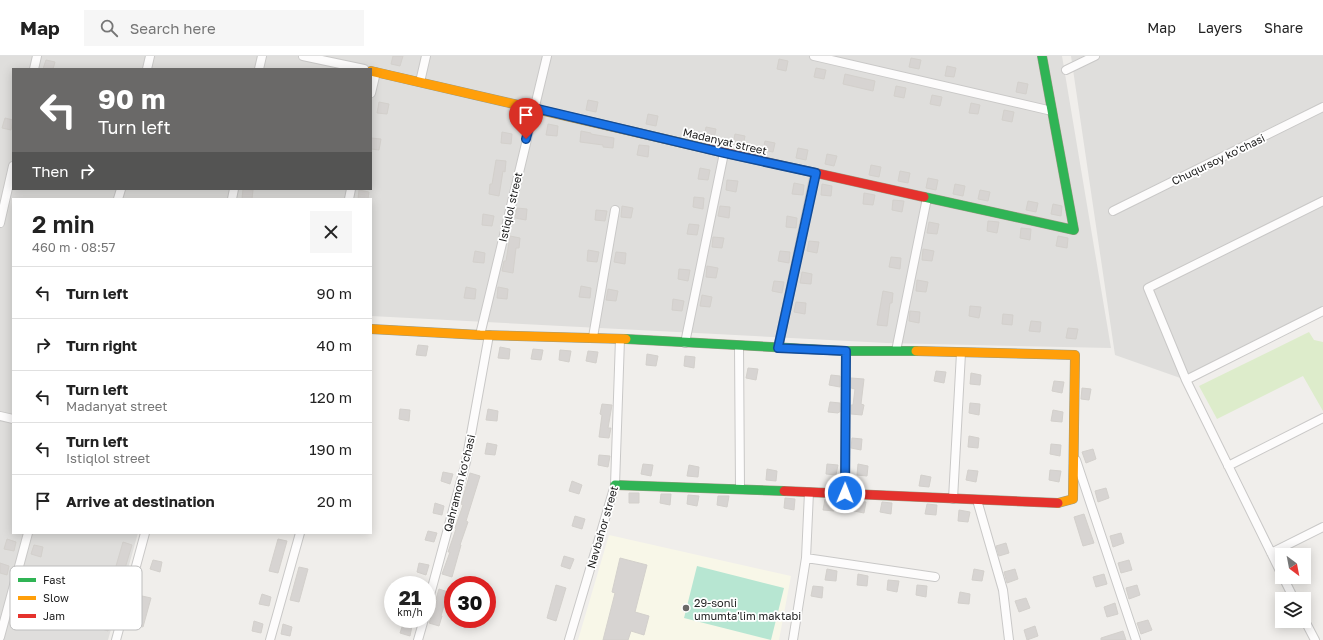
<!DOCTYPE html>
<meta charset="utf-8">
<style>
body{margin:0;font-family:"Golos Text",sans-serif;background:#f6f6f6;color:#222;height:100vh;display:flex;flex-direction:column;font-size:15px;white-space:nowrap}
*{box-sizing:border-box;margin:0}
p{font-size:13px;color:#767676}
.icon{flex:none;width:22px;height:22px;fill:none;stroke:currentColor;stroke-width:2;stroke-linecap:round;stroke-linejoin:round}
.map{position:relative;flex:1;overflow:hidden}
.sheet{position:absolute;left:12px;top:142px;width:360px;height:336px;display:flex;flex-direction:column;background:#fff;border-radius:0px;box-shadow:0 2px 10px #0003}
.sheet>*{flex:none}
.guide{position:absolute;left:12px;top:12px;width:360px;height:122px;border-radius:0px;box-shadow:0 2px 10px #0003;background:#6a6968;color:#fff;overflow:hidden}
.needle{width:26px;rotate:148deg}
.controls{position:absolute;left:1275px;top:492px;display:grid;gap:8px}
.controls a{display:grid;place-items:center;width:36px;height:36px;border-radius:0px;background:#fff;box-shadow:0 2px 10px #0003;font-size:20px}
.speed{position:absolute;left:384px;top:520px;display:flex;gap:8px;font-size:20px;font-weight:700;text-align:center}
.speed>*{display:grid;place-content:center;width:52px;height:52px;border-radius:50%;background:#fff;box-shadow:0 2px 10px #0003;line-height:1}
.speed small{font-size:10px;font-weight:400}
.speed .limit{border:6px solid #d22;background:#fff;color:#111}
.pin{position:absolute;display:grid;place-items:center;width:34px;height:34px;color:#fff;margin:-41px -17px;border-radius:50% 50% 50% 0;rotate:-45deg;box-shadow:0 0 4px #0007}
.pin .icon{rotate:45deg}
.me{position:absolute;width:44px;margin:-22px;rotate:1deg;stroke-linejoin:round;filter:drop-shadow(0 0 3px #0008)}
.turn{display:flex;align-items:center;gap:14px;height:84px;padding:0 20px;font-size:18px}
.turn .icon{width:52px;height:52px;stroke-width:2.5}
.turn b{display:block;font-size:28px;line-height:34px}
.then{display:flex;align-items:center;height:38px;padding:0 20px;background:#0003;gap:8px;font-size:15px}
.round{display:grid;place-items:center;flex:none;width:42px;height:42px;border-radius:0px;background:#f6f6f6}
.head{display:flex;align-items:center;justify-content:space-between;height:68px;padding:0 20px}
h1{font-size:24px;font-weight:600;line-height:30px}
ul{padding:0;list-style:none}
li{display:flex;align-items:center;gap:12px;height:52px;padding:0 20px;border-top:1px solid #e0e0e0}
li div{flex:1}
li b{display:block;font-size:15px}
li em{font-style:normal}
header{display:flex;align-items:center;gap:24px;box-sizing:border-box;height:56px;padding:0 20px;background:#fff;border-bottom:1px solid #e0e0e0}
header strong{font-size:19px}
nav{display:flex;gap:22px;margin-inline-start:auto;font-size:14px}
.search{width:280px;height:36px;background:#f6f6f6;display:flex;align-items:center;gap:10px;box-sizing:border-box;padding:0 14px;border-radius:0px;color:#767676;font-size:15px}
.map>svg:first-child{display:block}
</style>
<header>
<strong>Map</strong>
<div class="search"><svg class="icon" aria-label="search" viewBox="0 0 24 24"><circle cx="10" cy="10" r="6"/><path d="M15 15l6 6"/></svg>Search here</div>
<nav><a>Map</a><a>Layers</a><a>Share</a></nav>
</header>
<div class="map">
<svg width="1323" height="584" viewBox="0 0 1323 584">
<rect width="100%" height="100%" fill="#f0eeeb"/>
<path fill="#dfdedc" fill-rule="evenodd" d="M0 0H1062L1111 292 887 287 371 260V143H13V477H138L108 584H0ZM13 13H371V133H13Z
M1071 0H1323V255L1186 324 1115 299Z"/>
<path fill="#f8f7e8" d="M609 479 791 520 779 584H578Z"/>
<path fill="#ddeccb" d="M1309 276 1314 284 1323 286V355L1303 320 1217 363 1199 330Z"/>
<path fill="#b7e6d2" d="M697 510 784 532 771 584 684 562Z"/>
<path fill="#d7d4d2" stroke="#d3d0cc" d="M393 0H403L400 10 391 8Z
M911 2 921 4 919 13 909 11Z
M779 3 788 5 786 15 777 13Z
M46 4 55 6 53 13H43Z
M947 10 956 12 954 21 945 20Z
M816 12 826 14 824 23 814 21Z
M845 18 875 25 873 35 843 28Z
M1018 26 1028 28 1026 38 1016 36Z
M896 30 906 32 904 42 894 40Z
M932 39 942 41 940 50 930 48Z
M588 44 598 46 596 56 586 54Z
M379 46 389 48 387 58 377 57Z
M971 47 980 49 978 58 969 57Z
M1004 54 1014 56 1012 66 1002 64Z
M648 58 658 60 656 70 646 68Z
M5 62 13 64 11 74 2 72Z
M548 68 558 70 557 80 546 79Z
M706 71 716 73 714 83 704 81Z
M581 75 591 77V78L614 82 613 92 603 91V89L580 86Z
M502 76 512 78 511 88 501 87Z
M735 78 745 80 743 90 733 88Z
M371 82 381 83 379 94 371 93Z
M765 85 775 87 773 96 763 94Z
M639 89 649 90 648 101 637 99Z
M798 92 808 94 806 104 796 102Z
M827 98 837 100 834 110 825 108Z
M496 104 506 105 505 116 503 115 499 140 489 138 490 128H492Z
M871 109 881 111 879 121 869 119Z
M700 112 710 114 708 124 698 123Z
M900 115 910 117 908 127 898 125Z
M928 122 938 124 936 134 926 132Z
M727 124 738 125 736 136 726 134Z
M794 127 804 129 803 139 792 138Z
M822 128 832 130 831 140 821 139Z
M955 128 965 130 963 140 953 138Z
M243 133 253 134 252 143H242Z
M359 134 369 136 368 143H358Z
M980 134 990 136 988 145 978 143Z
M864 137 875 139 873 149 863 148Z
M694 141 704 142 703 153 693 151Z
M893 144 904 145 902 156 892 154Z
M1028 145 1038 147 1036 156 1026 154Z
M1053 148 1062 150 1061 160 1051 158Z
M622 150 633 152 631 162 621 161Z
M720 150 730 151 729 162 718 160Z
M517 152 527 153 526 164 515 162Z
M596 154 607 155 605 165 595 164Z
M483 158 494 160 492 170 482 169Z
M787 160 797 162 796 172 786 171Z
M988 165 999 166 997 177 987 175Z
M929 166 939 168 937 178 927 177Z
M689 168 699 169 697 179 687 178Z
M1021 172 1031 173 1030 184 1020 182Z
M510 180 520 182 519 192H516L513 217 502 215 504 205H506Z
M1058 180 1068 182 1067 192 1056 190Z
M713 181 724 182 722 192 712 191Z
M809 185 819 186 817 197 807 195Z
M923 193 934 195 932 205 922 204Z
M588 194 599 196 597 206 587 205Z
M475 195 485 197 484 207 473 206Z
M780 195 790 196 789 207 778 205Z
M616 196 626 197 625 208 614 206Z
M891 201 901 202 900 213 889 211Z
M707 210 718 212 716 222 706 221Z
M679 213 690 214 688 225 678 223Z
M802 216 812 218 811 228 800 227Z
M917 224 928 226 926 236 916 235Z
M774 225 784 226 782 237 772 235Z
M581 230 591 232 590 242 579 241Z
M466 231 476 233 475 243 464 242Z
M498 231 508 233 507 243 497 242Z
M608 233 618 235 616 245 606 244Z
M883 235 893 237 892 247H890L887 270 877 269Z
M702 239 712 241 710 251 700 250Z
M673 243 684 245 682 255 672 254Z
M796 246 806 247 805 258 794 256Z
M970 250 981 251 979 262 969 260Z
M910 255 920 256 919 267 909 265Z
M1003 258 1013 259 1012 269 1002 268Z
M1031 265 1041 266 1040 276 1029 275Z
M1068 272 1078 273 1076 283 1066 282Z
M418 289 428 290 426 300 416 299Z
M500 291 510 293 509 303 498 302Z
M533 293 543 294 541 304 531 303Z
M560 294 571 295 569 306 559 304Z
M588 295 598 296 596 307 586 305Z
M647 298 658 300 656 310 646 309Z
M685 300 695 301 694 312 684 310Z
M748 312 758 313 756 324 746 322Z
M936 315 946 316 944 327 934 325Z
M971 317 981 319 980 329 970 328Z
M831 319 840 320V331L829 329Z
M851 322 864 323 861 348 864 349 862 359 851 358V349H853L855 333 851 332Z
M1054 325 1064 326 1062 337 1052 335Z
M1082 332 1091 333 1089 344 1081 343Z
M830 346 840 347V356H839L838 357 828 356Z
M970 347 980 348 979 359 969 357Z
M602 348 612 349 608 372H611L609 382 599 381 602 359 600 358Z
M400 353 410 354 409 365 399 363Z
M488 353 498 355 497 365 486 364Z
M1053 354 1063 356 1062 366 1051 365Z
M969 380 979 382 978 392 968 391Z
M852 382 862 383 861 394 851 392Z
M487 387 497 389 495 399 485 398Z
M1051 388 1061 389 1060 400 1050 398Z
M1093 393 1096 403 1086 407 1082 396Z
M599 399 610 400 608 411 598 409Z
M643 408 653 409 651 420 641 418Z
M827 408 838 409 836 419 826 418Z
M858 408 868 410 867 420 857 419Z
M689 409 699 411 698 421 687 420Z
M767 413 777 415 776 425 766 424Z
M968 414 978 415 976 426 966 424Z
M1050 414 1061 415 1059 426 1049 424Z
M443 416 453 418 450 428 441 425Z
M470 417 480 420 466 465 468 466 460 489H461L452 521 442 518 450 496H448L456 473 455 472 463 449 461 448Z
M921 419 931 421 929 431 919 430Z
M572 425 582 429 579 438 569 435Z
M1106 432 1109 442 1098 446 1095 435Z
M629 437H639V447H629Z
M661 438H671L670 449 660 447Z
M688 439 699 440 697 450 687 448Z
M718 440H729L727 451 717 449Z
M785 442 795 443 794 454 784 452Z
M825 443 835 445 834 455 823 454Z
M855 445 866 446 864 457 854 455Z
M882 446 892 447 891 458 880 456Z
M435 447 444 450 442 459 433 457Z
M927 448 937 449 936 459 925 458Z
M959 454 970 456 968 466 958 465Z
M1084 458 1094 487 1083 490 1074 461Z
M575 460 585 463 582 473 572 470Z
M428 475 437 477 434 486 425 484Z
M1121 477 1124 487 1113 491 1110 480Z
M7 483 16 486 14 495 4 493Z
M278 483 287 485 278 517 269 515Z
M123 486 132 489 123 519 114 517Z
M1006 487 1009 497 999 500 996 490Z
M34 489 43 491 41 501 31 498Z
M564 500 574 503 570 513 561 510Z
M620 502 647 509 635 556 649 560 644 579 631 575 628 584H603L615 537 612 536Z
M153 504 162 506 160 516 150 513Z
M1129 504 1132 514 1121 517 1118 507Z
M0 507 9 510 7 519 0 517Z
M419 507 429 509 426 519 417 516Z
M299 511 308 513 299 546 290 544Z
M827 513 837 515 836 525 825 524Z
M974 513 984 515 982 525 972 524Z
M1015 513 1018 523 1007 527 1004 516Z
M858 518 868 520 867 530 857 529Z
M1104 518 1107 528 1096 531 1093 521Z
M888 524 899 525 897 536 887 534Z
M556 529 566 532 556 565 547 562Z
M917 529 927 530 926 541 916 539Z
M1137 529 1140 539 1129 543 1126 532Z
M813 530 823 531 822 542 811 540Z
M439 533 448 536 441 560H442L439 570 429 567 437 544 436 543Z
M960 536 970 538 969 548 958 547Z
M262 538 271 541 269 550 259 548Z
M142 540 151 542 143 571 134 568Z
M1026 542 1030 552 1019 556 1015 545Z
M1115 547 1118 558 1107 561 1104 551Z
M101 563 111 565 108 575 99 572Z
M1148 564 1152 574 1141 578 1137 567Z
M254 565 263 568 261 577 252 575Z
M283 568 292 571 290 580 281 578Z
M403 568 412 570 410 580 400 577Z
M1035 570 1038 580 1027 584 1024 574Z
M1123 575 1126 584H1101V582Z"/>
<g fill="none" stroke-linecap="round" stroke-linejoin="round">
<g stroke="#c9c8c7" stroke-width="10">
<path id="street" d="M303 0 364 13
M814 0 1052 55
M34 13 37 0
M147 13 150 0
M259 13 262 0
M1066 14 1095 0
M420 26 426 0
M371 37 376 16
M118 143 121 133
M232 143 234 133
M349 143 351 133
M1113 155 1323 51
M0 167 13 110
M480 279 547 0
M593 281 615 154
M685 287 724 97
M739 290 740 433
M778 292 815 117
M896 295 927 142
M1186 324 1323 255
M0 360 13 363
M1076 404 1136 584
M1228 410 1323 362
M845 437 846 295
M953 443 961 297
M977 444 1003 534 1009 584
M1271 497 1323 471
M806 502 809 436
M1282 519 1186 324 1148 232 1323 145
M1283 521 1294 543
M427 550 466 406 489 279
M1304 563 1315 584
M0 581 28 477
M116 584 145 477
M270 584 300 477
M418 584 424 563
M569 584 615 429 620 283
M793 584 806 502 935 521"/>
</g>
<g stroke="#999a82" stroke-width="10">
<path id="fast" d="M924 141 1074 174 1042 0
M626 283 846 295H916
M615 429 784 435"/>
</g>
<g stroke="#999a82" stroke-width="10">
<path id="slow" d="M371 15 708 93
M371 273 480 279 626 283
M916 295 1075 299 1073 443 1058 447"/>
</g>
<g stroke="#999a82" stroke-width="10">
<path id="jam" d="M708 93 924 141
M784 435 1058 447"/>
</g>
<use href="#street" stroke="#fdfcfc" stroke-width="8"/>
<use href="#fast" stroke="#30b455" stroke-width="9"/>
<use href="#slow" stroke="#ff9f0a" stroke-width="9"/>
<use href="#jam" stroke="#e5322d" stroke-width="9"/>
</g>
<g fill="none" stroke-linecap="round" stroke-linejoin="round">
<g stroke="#114b97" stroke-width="10">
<path id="route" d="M526 83 534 52 724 97 816 117 778 292 846 295 845 437"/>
</g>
<use href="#route" stroke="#1a73e8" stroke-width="7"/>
</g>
<circle fill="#6a6968" stroke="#fff" stroke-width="1.5" cx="686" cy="552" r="4"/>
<g text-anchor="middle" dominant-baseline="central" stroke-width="3.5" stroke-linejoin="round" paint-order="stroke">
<g font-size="11" fill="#222" stroke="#fff">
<text transform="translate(725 85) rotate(13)">Madanyat street</text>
<text transform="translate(1218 103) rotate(-26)">Chuqursoy ko'chasi</text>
<text transform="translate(510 151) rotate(-77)">Istiqlol street</text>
<text transform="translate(459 427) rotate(-76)">Qahramon ko'chasi</text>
<text transform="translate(602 471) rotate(-74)">Navbahor street</text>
</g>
<g font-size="11" fill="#222" stroke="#fff" text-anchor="start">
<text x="694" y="546">29-sonli<tspan x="694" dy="13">umumta'lim maktabi</tspan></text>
</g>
</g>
<rect x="10" y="510" width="132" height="64" rx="6" fill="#fff" stroke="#bdbdbd" stroke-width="1"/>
<rect x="18" y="522" width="18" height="4" fill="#30b455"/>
<rect x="18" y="540" width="18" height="4" fill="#ff9f0a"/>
<rect x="18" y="558" width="18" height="4" fill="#e5322d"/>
<g font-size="11" fill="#222">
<text x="43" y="528">Fast</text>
<text x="43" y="546">Slow</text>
<text x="43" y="564">Jam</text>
</g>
</svg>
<div class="controls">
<a><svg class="needle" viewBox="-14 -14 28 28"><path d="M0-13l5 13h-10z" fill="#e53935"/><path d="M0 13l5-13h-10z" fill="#767676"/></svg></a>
<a><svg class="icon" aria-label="layers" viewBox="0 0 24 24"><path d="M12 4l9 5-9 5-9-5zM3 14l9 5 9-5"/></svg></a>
</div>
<div class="speed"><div>21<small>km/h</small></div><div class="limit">30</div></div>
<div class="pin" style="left:526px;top:83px;background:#d93025"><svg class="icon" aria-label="arrive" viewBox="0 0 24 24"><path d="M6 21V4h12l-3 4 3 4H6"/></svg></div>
<svg class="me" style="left:845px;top:437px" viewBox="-20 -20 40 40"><circle r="17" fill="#1a73e8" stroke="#fff" stroke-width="3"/><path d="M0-11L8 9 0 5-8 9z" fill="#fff"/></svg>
<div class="guide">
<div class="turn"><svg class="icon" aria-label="left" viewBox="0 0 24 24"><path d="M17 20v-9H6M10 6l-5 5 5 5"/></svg><div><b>90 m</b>Turn left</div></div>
<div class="then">Then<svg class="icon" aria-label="right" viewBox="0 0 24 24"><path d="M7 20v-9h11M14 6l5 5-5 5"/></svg></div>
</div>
<section class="sheet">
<div class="head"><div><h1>2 min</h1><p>460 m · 08:57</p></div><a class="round"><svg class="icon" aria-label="close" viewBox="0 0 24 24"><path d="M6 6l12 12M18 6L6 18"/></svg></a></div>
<ul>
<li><svg class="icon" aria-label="left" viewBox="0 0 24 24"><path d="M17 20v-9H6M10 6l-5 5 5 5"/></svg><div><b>Turn left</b></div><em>90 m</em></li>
<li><svg class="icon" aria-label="right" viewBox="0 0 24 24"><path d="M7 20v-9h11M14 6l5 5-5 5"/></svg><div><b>Turn right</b></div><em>40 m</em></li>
<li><svg class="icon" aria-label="left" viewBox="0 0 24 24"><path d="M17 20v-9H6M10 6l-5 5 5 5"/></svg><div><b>Turn left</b><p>Madanyat street</p></div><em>120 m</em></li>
<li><svg class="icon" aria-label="left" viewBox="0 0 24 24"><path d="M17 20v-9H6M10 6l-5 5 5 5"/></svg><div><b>Turn left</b><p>Istiqlol street</p></div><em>190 m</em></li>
<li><svg class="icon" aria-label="arrive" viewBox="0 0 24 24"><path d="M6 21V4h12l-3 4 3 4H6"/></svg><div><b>Arrive at destination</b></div><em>20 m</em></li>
</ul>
</section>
</div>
